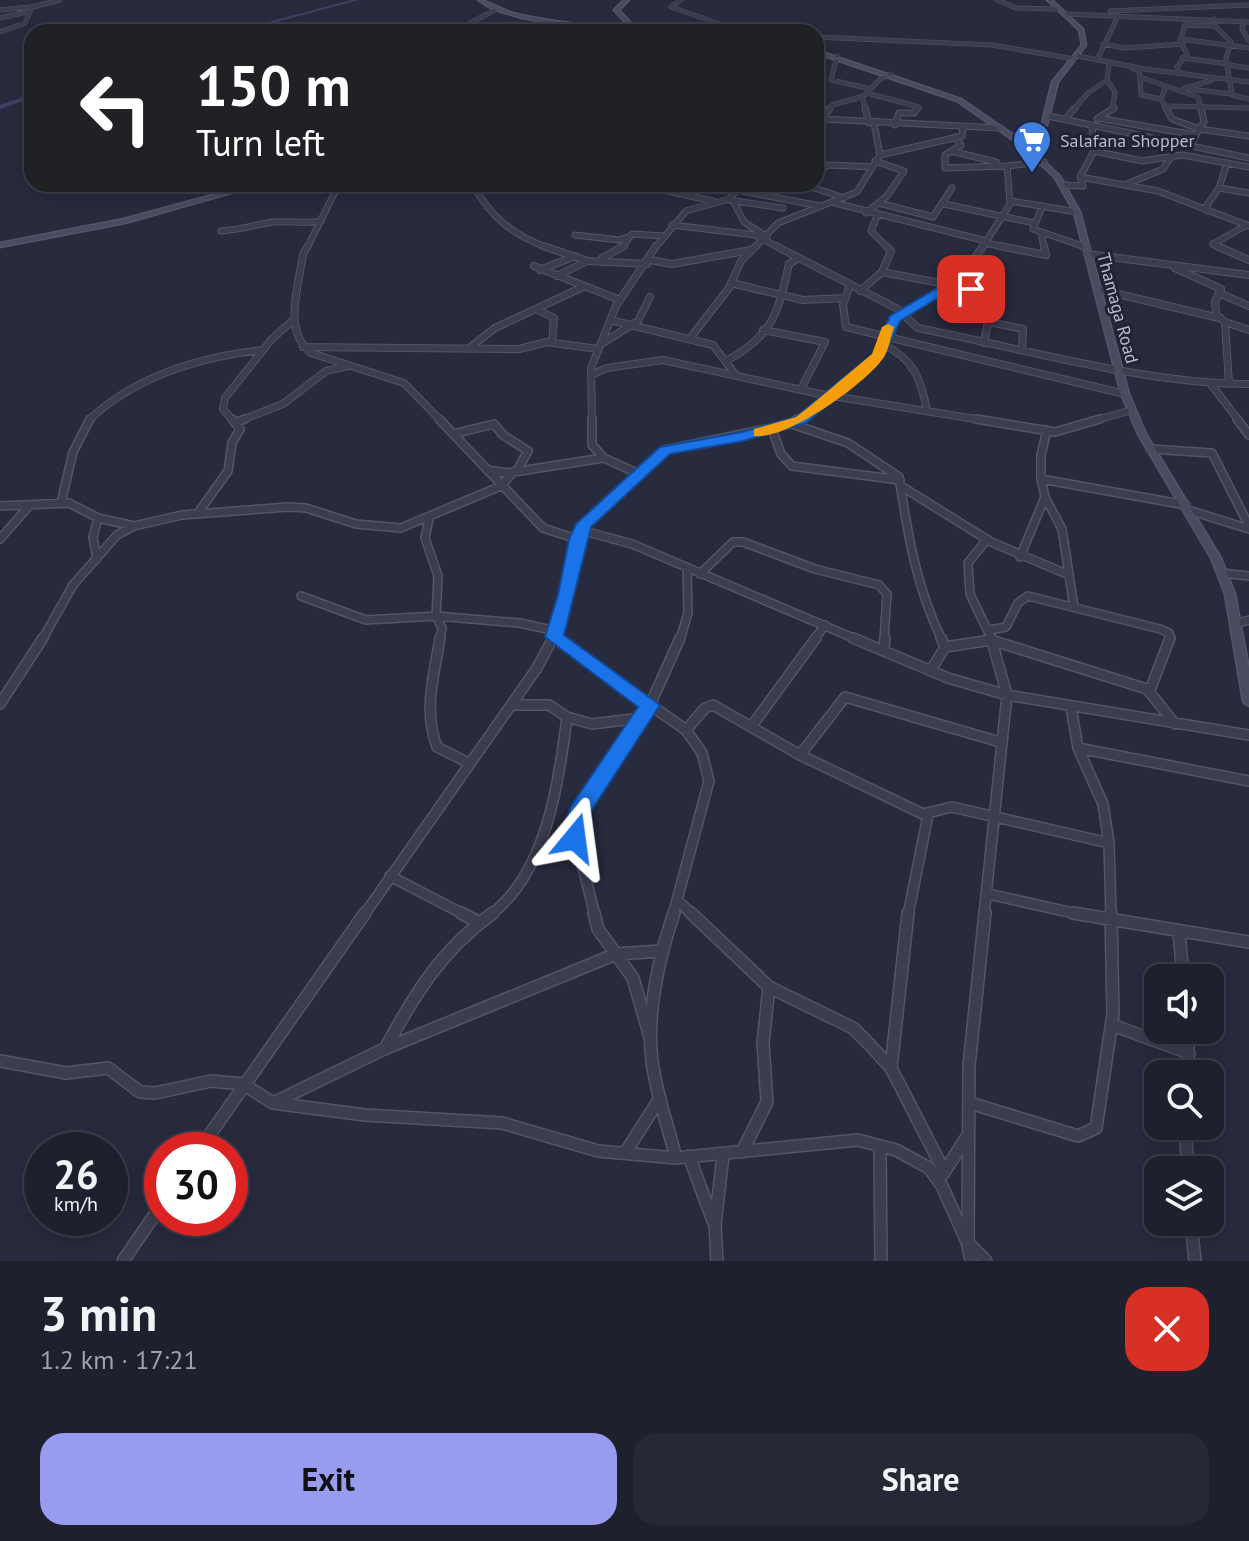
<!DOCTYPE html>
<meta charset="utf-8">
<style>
body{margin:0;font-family:"PT Sans",sans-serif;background:#262836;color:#f1f3f6;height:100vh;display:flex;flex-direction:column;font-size:30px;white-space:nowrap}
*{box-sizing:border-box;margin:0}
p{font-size:26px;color:#a1a3aa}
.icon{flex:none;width:44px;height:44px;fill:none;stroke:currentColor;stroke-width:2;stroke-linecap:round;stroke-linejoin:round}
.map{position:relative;height:1261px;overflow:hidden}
.details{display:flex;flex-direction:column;background:#1e202e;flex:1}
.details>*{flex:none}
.hud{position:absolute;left:24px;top:24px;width:800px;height:168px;border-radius:24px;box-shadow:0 4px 20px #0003,0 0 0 2px #3c3e4a;background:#202124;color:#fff;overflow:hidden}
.fabs{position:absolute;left:1144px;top:964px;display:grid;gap:16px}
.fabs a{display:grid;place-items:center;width:80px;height:80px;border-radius:16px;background:#1e202e;box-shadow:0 4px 20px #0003,0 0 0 2px #3c3e4a;font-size:40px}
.speed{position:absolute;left:24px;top:1132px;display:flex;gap:16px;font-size:40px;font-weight:700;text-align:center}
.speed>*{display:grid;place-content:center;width:104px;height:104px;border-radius:50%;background:#1e202e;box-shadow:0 4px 20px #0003,0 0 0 2px #3c3e4a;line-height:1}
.speed small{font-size:20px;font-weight:400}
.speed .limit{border:12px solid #d22;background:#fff;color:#111}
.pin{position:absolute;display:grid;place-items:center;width:68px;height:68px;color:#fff;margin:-34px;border-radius:16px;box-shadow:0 4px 12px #0006}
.me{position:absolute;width:88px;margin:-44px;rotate:16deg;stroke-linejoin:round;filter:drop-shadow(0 0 6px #0008)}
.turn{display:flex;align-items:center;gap:28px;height:168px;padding:0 40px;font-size:36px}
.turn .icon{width:104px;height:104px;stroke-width:2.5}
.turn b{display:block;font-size:56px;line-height:68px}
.round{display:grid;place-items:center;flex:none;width:84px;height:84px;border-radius:24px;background:#262836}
.overview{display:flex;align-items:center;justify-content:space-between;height:136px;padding:0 40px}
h1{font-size:48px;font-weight:700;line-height:60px}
.action{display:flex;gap:16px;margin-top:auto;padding:16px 40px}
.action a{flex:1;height:92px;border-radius:24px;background:#979cef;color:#111;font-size:32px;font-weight:700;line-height:92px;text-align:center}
.action a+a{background:#262836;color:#f1f3f6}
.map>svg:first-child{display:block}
</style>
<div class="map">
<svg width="1249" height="1261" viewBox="0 0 1249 1261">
<rect width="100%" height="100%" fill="#282a3e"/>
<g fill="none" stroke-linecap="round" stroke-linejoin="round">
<path fill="#3e4164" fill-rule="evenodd" d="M351 0H359L239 32H230Z
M32 94V98L0 109V105Z"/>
<g stroke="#545566" stroke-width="5">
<path id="street-far5" d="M681 0 671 7 743 32
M997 0 1016 8 1059 9
M0 10 31 7
M1110 11 1249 5
M1066 14 1249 22
M0 18 27 12
M1214 19 1215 26 1231 42 1226 58 1232 95 1249 99
M1243 21 1242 29 1249 41
M0 32 25 23 32 7 60 0
M453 32 495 10
M624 32 663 29 695 32
M816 37 992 45 1074 59
M1181 39 1249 48
M1103 44 1125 48 1183 44
M837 56 831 80 871 89
M1078 56 1144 69 1249 82
M1182 58 1229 64
M1097 60 1118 16
M1229 65 1249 68
M1133 69 1139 71 1140 77 1166 86 1161 99 1167 110
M1180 73 1177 67 1187 54 1180 41 1185 25 1215 26
M1140 77 1141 95 1161 99
M1107 80 1115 92 1112 110
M1166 86 1198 97 1201 110
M1183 89 1212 80
M1189 89 1231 94
M867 93 919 107
M862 97 866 110
M1166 106 1249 108
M829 110 832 105 864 96 880 79 891 74
M916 110 919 107
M1073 110 1088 93 1107 80 1109 64"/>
</g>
<g stroke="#545566" stroke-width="7">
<path id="street-far4" d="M865 108 869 123
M1166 108 1172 119 1199 129 1191 146
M1201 108 1204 122 1199 129 1249 136
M1048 116 1249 158
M1098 118 1195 135
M823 119 1000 128
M1065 119 1075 108
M1097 119 1114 108
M895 125 899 113H914L918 108
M816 131 830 108
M956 137 961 145 945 155V168L1007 166
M951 151 996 162
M1094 151 1142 161 1182 155 1249 167
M880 155 962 136 963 128
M816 171 829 165 872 167
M1080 177 1158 191 1249 226
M472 184C491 217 513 236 549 248
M803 184 844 198
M1127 184 1163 169 1171 157
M1063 185 1083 186 1080 177 1094 151 1092 126
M1219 188 1249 193
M737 190 820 206
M667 191 713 201
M728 200 783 208
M733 201 744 222 767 237
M1011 201 1077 212
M835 203 986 241
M879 203 933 217 952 188
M944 204 1034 223
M1042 207 1033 229 1085 247
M1208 211 1207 205 1219 188 1227 163
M866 213 887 196 904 171 875 161
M877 216 871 231 888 248
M672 225 755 235 780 248
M221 231C238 230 251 226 267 223 285 219 303 225 321 221
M1041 232 1044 248
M575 235 619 240 628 237
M985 243 1010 248
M1213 244 1222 248
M1213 244 1247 225
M307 248 339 184
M621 248 632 234 663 236
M655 248 686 211 729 199 742 184
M754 248 778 223 857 192 880 155 874 123
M982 248 1010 204 1007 166 1044 162"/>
</g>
<g stroke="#545566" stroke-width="8">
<path id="street-far3" d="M308 246 303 254C299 286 282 330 311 353L404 383 441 421
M543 246 588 261 647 264
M776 246 896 308 918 328C1020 348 1146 384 1249 384
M999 246 1046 255 1044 246
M1082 246 1085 247
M1217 246 1249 260
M1087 254 1249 275
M602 258 624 246
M650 260 672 264 751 250
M534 266 620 300
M1175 268 1221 289 1215 302 1216 314 1225 322 1229 384
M540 270 575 256
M882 272 951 285
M557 276 587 261
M956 282 992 301 984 343
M731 283 803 300 845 298
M850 285 843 305 846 327 1125 394
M1097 289 1219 318
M860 291 882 272 891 251 886 246
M1219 293 1249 306
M538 310 554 318 552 342
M610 320 713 345 735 374
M989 322 1023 329 1022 350
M1225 322 1249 330
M763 330 825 342 801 389
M691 337 729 288 741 261 756 246
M601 344 638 321 650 297
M884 345C914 359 921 380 927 410
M303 347 519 349 547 342 598 349
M468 349 495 328 583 287
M726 361C773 336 778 313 789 264L797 259
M591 375 607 368 663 360 820 394 988 421
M1210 383 1239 421
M88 421C135 376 200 357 263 350
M233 421 223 409 225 398 271 340 293 320
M239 421 283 404 326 371 348 366
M592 421 591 368 616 306 656 246
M794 421C820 404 860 380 878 356 886 345 887 326 898 317 936 288 954 291 983 246
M1093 421 1132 410"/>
</g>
<g stroke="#545566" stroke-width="10">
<path id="street-far2" d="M439 419 543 528 577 539
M592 419V445L604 458 637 473
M976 419 1055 432 1100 419
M1237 419 1249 435
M235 423 245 419
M792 424 848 443 899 477C908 535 916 587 942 640
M772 429 781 454 792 466 900 480
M1047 430 1041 455V479L1045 497 1062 529 1074 607
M453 434 494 424 503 435 528 451 517 471
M1150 449 1212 453 1249 526
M487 470 507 473 603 458
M1041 479 1186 505
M901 486 991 542 1069 575
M61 503 73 452 90 419
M0 506 69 503 98 518 134 526
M1188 510 1249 529
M198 513 228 471 232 443 240 429 232 419
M429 519 425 538 438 576 436 616 442 628 440 640
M580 530 632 544 858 640
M0 539 29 506
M987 539 968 563 970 594 992 640
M1020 557 1045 497
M97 559 93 537 98 518
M1222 573 1249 576
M700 574 733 542H743L815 569 879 585 887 594 884 640
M301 596 366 620 436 616 520 623 556 631
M1238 623 1249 620
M989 630 1006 627 1018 603 1028 596 1160 629 1169 633V640
M554 637 558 640
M42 640 73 585 117 535 134 526 182 515 288 507 306 508 356 524 401 528 501 486 513 472
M552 640 584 524 665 450 790 424 797 419
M680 640 688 613 687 569
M814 640 825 625"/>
</g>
<g stroke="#545566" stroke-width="12">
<path id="street-far1" d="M440 638C434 676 423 710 437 747L469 763
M555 638 686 730 702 753 709 781 673 915
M853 638 948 678 1007 695 1249 735
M941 638 945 647
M884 648 885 638
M931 670 945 647 991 640 1147 689 1175 724
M1150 690 1170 638
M0 704 43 638
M514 705H549L567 717 592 724 641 718
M1071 707 1078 748 1103 804 1109 843 1111 915
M751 727 816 638
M686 730 705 708 713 705 800 755 923 814 952 807 1109 843
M1078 748 1249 781
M800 755 845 697 1000 742
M390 876 465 915
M988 894 1082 915
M678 901 693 915
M364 915 537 668 553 638
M490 915C546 874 559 783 567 717
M595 915 573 829 582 805 650 705 680 638
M908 915 928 815
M984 915 1007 695 991 638"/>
</g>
<g stroke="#545566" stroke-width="14">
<path id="street" d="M461 913 476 921
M594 913 598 929 633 978 650 1037
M674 913C659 957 646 1014 652 1061 656 1093 668 1126 676 1158
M691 913 769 987 853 1028 870 1045 891 1068 944 1171
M1073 913 1249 942
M1179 931 1183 978
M1112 1025 1189 1053
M1188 1030V1074
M385 1049C414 995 442 949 493 913
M0 1061 66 1073 108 1068 140 1092 155 1093 211 1081 243 1084 273 1103 365 1115 502 1123 598 1151 676 1158 858 1140 896 1150 929 1168 942 1186 967 1242 986 1261
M891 1068 908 913
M273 1103 384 1049 616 954 661 951
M970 1103 1078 1136 1096 1128 1113 1014 1111 913
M1185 1126 1188 1170
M880 1146 881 1261
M199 1150 365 913
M742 1152 767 1102 763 1043 769 987
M625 1153 660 1098
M689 1156 713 1221
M943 1174 968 1135
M1191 1222 1195 1261
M123 1261 162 1204
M717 1261 715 1225 723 1155
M971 1261 968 1246 969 1066 985 913"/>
</g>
<g stroke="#545566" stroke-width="3">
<path id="secondary" d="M478 0C490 1 501 10 513 13 543 22 577 20 606 32L522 18 492 9Z
M624 0H629L619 10 630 22 622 32H618L625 22 614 10Z
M1047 0H1052L1083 29 1086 45 1058 82 1047 125 1037 132 1016 137 1027 145 1060 176 1080 212 1129 394 1146 434 1221 558 1235 594 1249 669V706L1245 704 1243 701 1225 594 1211 558 1138 434 1121 394 1074 212 1055 178 1023 147 957 101 816 53V50L961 99 1012 134 1033 130 1042 123 1052 82 1082 45 1079 30Z
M253 184H263L125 223 0 247V243L124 219Z"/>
</g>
<use href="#street-far5" stroke="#3c3d4f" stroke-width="4"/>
<use href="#street-far4" stroke="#3c3d4f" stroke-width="5"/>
<use href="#street-far3" stroke="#3c3d4f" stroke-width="6"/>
<use href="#street-far2" stroke="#3c3d4f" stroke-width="7"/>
<use href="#street-far1" stroke="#3c3d4f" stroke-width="9"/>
<use href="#street" stroke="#3c3d4f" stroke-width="11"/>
<use href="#secondary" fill="#4a4b61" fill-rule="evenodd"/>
</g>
<path fill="#1a73e8" stroke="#114b97" stroke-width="2" d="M951 280H960L977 289 971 293 956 287 900 321 883 358 806 423 743 441 670 454 591 527 564 635 660 705 588 816 582 845H567L562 829 571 806 638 707 545 637 558 595 569 539 576 524 660 447 742 432 796 417 873 354 890 316Z"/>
<path fill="#f59e0b" d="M888 324 894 327C891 336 889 349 884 357 867 383 786 441 754 436V429L796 417 810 406 872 354 882 327Z"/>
<defs>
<g id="supermarket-pin" transform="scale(2)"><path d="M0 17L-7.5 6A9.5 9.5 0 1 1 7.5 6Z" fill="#3f7fe0" stroke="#212234"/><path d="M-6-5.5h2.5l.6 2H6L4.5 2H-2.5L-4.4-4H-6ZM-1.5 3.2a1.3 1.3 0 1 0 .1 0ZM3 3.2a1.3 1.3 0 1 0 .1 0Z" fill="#fff"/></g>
</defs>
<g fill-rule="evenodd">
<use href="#supermarket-pin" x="1032" y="140"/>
</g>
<g text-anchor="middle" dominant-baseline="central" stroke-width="6" stroke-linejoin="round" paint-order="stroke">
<g font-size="18" fill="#b8b9c9" stroke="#212234" text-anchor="start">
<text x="1060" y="140">Salafana Shopper</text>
</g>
<g font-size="18" fill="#b8b9c9" stroke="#212234">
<text transform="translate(1118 308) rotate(75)">Thamaga Road</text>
</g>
</g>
</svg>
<div class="fabs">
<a><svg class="icon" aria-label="sound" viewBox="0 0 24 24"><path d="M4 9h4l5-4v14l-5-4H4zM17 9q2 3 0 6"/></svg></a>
<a><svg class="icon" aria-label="search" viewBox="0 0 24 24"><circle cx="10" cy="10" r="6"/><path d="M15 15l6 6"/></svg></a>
<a><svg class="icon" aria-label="layers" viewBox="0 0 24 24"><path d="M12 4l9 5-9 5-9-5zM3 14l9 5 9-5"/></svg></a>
</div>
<div class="speed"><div>26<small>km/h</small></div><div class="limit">30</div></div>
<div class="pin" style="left:971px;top:289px;background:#d93025"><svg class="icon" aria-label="arrive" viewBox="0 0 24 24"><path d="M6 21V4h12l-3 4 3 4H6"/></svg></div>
<svg class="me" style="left:575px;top:838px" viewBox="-20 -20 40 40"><path d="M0-17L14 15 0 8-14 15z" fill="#1a73e8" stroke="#fff" stroke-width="4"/></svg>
<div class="hud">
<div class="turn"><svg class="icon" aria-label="left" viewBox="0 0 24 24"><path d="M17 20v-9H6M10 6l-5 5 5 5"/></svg><div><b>150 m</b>Turn left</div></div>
</div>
</div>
<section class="details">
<div class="overview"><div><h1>3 min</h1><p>1.2 km · 17:21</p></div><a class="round" style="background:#d93025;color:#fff"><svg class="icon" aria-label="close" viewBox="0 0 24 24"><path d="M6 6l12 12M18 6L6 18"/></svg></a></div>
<div class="action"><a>Exit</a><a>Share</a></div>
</section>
